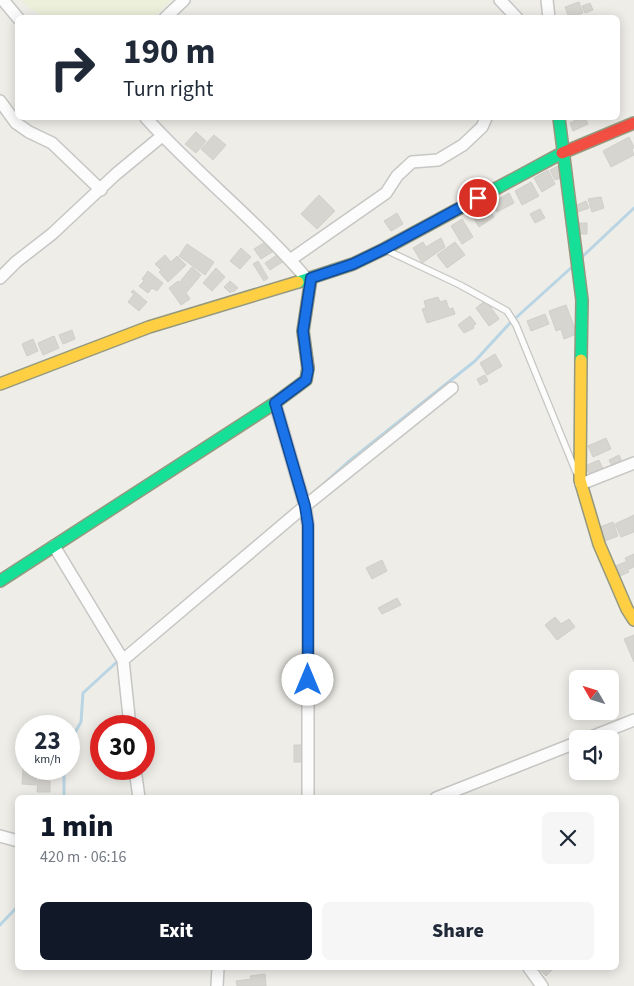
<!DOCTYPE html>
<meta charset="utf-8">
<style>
body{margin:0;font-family:"Source Sans 3",sans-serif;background:#f6f6f7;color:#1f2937;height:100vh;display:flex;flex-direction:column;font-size:19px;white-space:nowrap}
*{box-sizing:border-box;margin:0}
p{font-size:16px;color:#747a83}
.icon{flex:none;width:28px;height:28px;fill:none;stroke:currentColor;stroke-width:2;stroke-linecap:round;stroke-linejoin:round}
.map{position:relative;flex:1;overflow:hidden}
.details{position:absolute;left:15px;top:795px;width:604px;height:175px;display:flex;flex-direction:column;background:#fff;border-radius:8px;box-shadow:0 2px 12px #0003}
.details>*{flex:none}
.top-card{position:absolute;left:15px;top:15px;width:605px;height:105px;border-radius:8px;box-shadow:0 2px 12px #0003;background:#fff;color:#1f2937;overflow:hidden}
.needle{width:32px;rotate:309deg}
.buttons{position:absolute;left:569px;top:670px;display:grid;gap:10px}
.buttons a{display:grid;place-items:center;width:50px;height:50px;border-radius:8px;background:#fff;box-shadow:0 2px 12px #0003;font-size:25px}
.speed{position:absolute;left:15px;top:715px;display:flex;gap:10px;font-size:25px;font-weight:700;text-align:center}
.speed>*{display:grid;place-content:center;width:65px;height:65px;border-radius:50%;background:#fff;box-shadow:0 2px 12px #0003;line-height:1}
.speed small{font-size:12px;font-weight:400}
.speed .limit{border:8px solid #d22;background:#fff;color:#111}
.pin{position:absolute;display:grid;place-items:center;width:42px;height:42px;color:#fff;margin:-21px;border:2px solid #fff;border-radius:50%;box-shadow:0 1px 5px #0007}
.me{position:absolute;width:55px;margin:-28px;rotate:0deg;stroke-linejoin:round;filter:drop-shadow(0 0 4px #0008)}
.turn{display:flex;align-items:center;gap:18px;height:105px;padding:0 25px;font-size:22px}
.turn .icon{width:65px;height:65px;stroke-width:2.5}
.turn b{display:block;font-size:35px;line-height:42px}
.round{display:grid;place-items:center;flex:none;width:52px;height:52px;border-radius:8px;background:#f6f6f7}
.head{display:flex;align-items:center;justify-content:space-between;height:85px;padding:0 25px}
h1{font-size:30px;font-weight:800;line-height:38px;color:#111827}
.cta{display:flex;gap:10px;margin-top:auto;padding:10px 25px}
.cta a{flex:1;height:58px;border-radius:8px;background:#111827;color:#fff;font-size:20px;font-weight:800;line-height:58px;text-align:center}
.cta a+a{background:#f6f6f7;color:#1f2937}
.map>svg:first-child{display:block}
</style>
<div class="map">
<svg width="634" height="986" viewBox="0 0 634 986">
<rect width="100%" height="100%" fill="#eeede8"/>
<path fill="#ecefda" d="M22 0H171L154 17 44 18 29 8Z"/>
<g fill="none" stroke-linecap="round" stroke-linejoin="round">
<path stroke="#b9d5e4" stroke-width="3" d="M582 257 634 208
M319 488 348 462 475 361 509 324 572 267
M69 743 81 722 83 693 119 660
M64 798V769
M0 925 18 906"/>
</g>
<path fill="#d7d5d0" stroke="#d1cfc9" d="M579 2 583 13 569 18 565 7Z
M590 3 593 10 585 13 582 6Z
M573 118H585L588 124 573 131 570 123 575 121Z
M196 132 206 141 196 153 185 144Z
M214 135 226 145 213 160 201 149Z
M629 137 634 147 632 150 634 155 611 167 603 151Z
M558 166 563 177 555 180 550 170Z
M548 170 555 184 542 192 534 178Z
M531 182 539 196 522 205 515 191Z
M509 193 514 203 497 212 492 203Z
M319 195 335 211 317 229 301 214Z
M601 197 604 208 592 212 588 199Z
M586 201 589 208 578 212 575 206Z
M487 206 494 217 479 227 472 215Z
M540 209 545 218 535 223 530 214Z
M397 213 403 224 391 231 384 221Z
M462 219 473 237 462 244 451 226Z
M579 223H587V234H579Z
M441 238 445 247 422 263 413 248 423 242 426 247Z
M270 239 277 249 261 259 254 249Z
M455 242 465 255 447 268 437 255Z
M187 244 214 262 205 275 179 256Z
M241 248 251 257 240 269 230 261Z
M280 253 284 261 270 270 265 263Z
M165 255 171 262 177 256 186 265 168 282 159 272 161 270 155 264Z
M258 261 268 278 264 281 253 264Z
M192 267 201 275 186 293 190 299 181 305 169 288 178 281 179 283Z
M216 268 225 277 212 291 203 283Z
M148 271 163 283 157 291 152 288 148 293 139 286 144 281 142 279Z
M230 281 238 288 233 292 232 291 230 293 224 287Z
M133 290 147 302 139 311 128 302 134 294 131 292Z
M438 297 440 302 446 300 449 309 453 308 455 314 427 323 422 309 426 308 424 301Z
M486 300 499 319 489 326 476 308Z
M566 305 577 334 564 339 561 329 556 331 549 311Z
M545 314 549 324 531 331 527 321Z
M470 316 476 324 473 326 474 328 464 333 458 325Z
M72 330 75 339 63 344 59 335Z
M54 336 59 348 43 355 38 343Z
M33 339 38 351 27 356 22 344Z
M495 354 502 366 487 375 480 363Z
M485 375 488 381 480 385 477 379Z
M606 438 611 449 593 457 588 446Z
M619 455 622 462 612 466 609 460Z
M599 460 603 469 590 475 585 466Z
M634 515V532L621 537 615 524Z
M613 522 618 536 605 541 600 527Z
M634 554V567L629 569 625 558Z
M382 560 387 571 372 579 366 568Z
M625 562 629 572 620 576 616 566Z
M397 598 401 605 382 614 378 608Z
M555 617 561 624 569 619 575 627 557 640 545 625Z
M634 635V662L624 639Z
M294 745H303V762H294Z
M24 756H26V769H37L36 785 22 784Z
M38 780 50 781V792H37Z
M538 968H554L546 976Z
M265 974 266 986H237L236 981 251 979 250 976Z"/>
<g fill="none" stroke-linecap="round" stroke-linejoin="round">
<g stroke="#c6c6c4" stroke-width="8">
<path id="lane" d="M386 250 460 285 507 311 516 325 576 472"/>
</g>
<g stroke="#c6c6c4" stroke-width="14">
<path id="street" d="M3 0 18 18
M500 0 517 18
M547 0 549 18
M165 18 184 0
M0 101 16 123 29 132 52 143 101 190
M146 118C197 174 257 221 307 279
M290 260 386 193 397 176 412 162 438 160 463 145 482 127 486 118
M0 278 16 262 52 234 116 174 162 136
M275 403 305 506 308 525V798
M581 484 634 463
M54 546 123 660 130 726
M123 660 305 506 452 388
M586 739 634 720
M135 769 139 798
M436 798 578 742
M0 836 18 841
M529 968 542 986
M217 986 218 968"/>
</g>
<g stroke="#94997e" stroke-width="14">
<path id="fast" d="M559 118 582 300 581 360
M298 282 353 264 384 249 562 153
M0 581 275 403 306 380 308 368"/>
</g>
<g stroke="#94997e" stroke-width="14">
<path id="slow" d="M581 360 580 480 599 544 627 609 634 620
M0 384 149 327 298 282"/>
</g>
<g stroke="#94997e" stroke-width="14">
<path id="jam" d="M562 153 634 123
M308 368 303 331 311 278"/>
</g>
<use href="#lane" stroke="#fcfcfc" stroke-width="5.5"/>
<use href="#street" stroke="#fcfcfc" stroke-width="11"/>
<use href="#fast" stroke="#16e098" stroke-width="11"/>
<use href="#slow" stroke="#ffcf43" stroke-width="11"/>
<use href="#jam" stroke="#f24e42" stroke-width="11"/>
</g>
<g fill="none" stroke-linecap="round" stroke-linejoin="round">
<g stroke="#114b97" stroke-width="12">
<path id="route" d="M308 680V525L305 506 275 403 306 380 308 370 303 331 311 278 353 264 384 249 478 198"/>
</g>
<use href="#route" stroke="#1a73e8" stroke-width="9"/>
</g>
</svg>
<div class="buttons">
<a><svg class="needle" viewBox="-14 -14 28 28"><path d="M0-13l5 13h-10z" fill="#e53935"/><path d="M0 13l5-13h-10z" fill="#747a83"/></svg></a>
<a><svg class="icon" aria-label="sound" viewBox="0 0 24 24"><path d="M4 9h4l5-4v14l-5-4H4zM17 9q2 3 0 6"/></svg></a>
</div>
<div class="speed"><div>23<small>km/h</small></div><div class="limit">30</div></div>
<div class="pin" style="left:478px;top:198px;background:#d93025"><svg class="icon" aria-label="arrive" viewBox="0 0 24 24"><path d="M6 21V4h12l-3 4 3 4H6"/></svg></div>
<svg class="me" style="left:308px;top:680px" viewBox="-20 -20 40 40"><circle r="19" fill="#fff"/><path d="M0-13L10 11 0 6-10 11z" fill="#1a73e8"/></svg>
<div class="top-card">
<div class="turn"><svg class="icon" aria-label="right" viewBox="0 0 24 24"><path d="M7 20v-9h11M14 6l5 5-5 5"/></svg><div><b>190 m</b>Turn right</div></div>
</div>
<section class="details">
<div class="head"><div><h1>1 min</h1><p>420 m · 06:16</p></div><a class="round"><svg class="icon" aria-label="close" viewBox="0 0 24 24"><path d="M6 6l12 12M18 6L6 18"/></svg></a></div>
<div class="cta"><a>Exit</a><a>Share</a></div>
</section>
</div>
